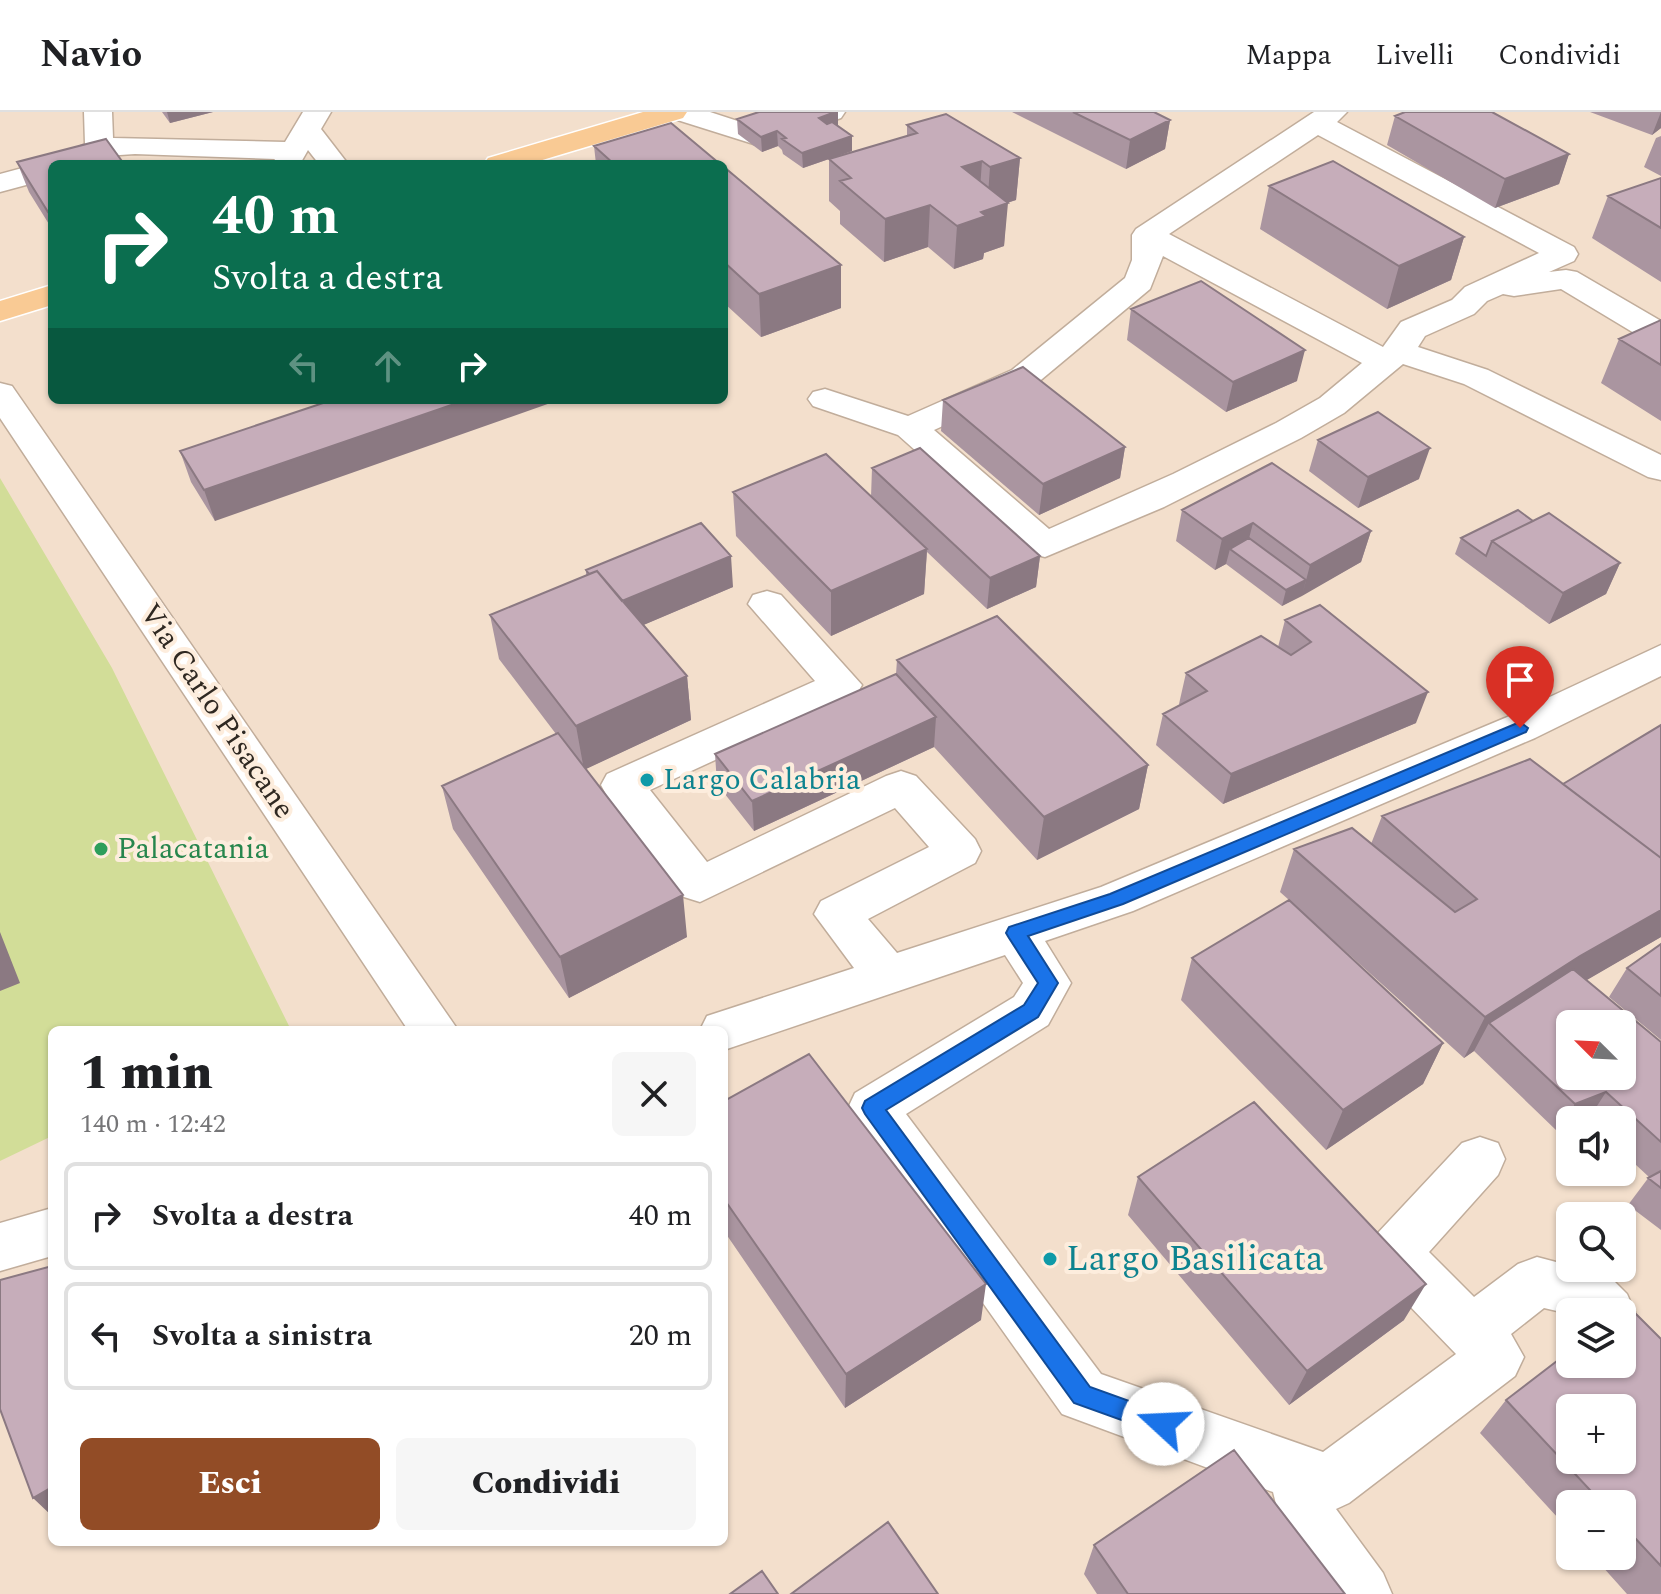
<!DOCTYPE html>
<html lang="it">
<meta charset="utf-8">
<style>
body{margin:0;font-family:Spectral,serif;background:#f6f6f6;color:#202124;height:100vh;display:flex;flex-direction:column;font-size:30px;white-space:nowrap}
*{box-sizing:border-box;margin:0}
p{font-size:26px;color:#757577}
.icon{flex:none;width:44px;height:44px;fill:none;stroke:currentColor;stroke-width:2;stroke-linecap:round;stroke-linejoin:round}
.map{position:relative;flex:1;overflow:hidden}
.details{position:absolute;left:48px;top:914px;width:680px;height:520px;display:flex;flex-direction:column;background:#fff;border-radius:12px;box-shadow:0 2px 6px #0004}
.details>*{flex:none}
.top-card{position:absolute;left:48px;top:48px;width:680px;height:244px;border-radius:12px;box-shadow:0 2px 6px #0004;background:#0b6e4f;color:#fff;overflow:hidden}
.needle{width:52px;rotate:294deg}
.buttons{position:absolute;left:1556px;top:898px;display:grid;gap:16px}
.buttons a{display:grid;place-items:center;width:80px;height:80px;border-radius:12px;background:#fff;box-shadow:0 2px 6px #0004;font-size:40px}
.pin{position:absolute;display:grid;place-items:center;width:68px;height:68px;color:#fff;margin:-82px -34px;border-radius:50% 50% 50% 0;rotate:-45deg;box-shadow:0 0 8px #0007}
.pin .icon{rotate:45deg}
.me{position:absolute;width:88px;margin:-44px;rotate:290deg;stroke-linejoin:round;filter:drop-shadow(0 0 6px #0008)}
.turn{display:flex;align-items:center;gap:28px;height:168px;padding:0 32px;font-size:36px}
.turn .icon{width:104px;height:104px;stroke-width:2.5}
.turn b{display:block;font-size:56px;line-height:68px}
.lanes{display:flex;align-items:center;height:76px;padding:0 32px;background:#0003;justify-content:center;gap:40px;direction:ltr}
.lanes .off{opacity:.35}
.round{display:grid;place-items:center;flex:none;width:84px;height:84px;border-radius:12px;background:#f6f6f6}
.headline{display:flex;align-items:center;justify-content:space-between;height:136px;padding:0 32px}
h1{font-size:48px;font-weight:800;line-height:60px}
.primary-button{display:flex;gap:16px;margin-top:auto;padding:16px 32px}
.primary-button a{flex:1;height:92px;border-radius:12px;background:#924c26;color:#fff;font-size:32px;font-weight:800;line-height:92px;text-align:center}
.primary-button a+a{background:#f6f6f6;color:#202124}
ul{padding:0;list-style:none}
li{display:flex;align-items:center;gap:24px;height:108px;margin:0 16px 12px;padding:0 16px;border:4px solid #e0e0e0;border-radius:12px}
li div{flex:1}
li b{display:block;font-size:30px}
li em{font-style:normal}
header{display:flex;align-items:center;gap:48px;box-sizing:border-box;height:112px;padding:0 40px;background:#fff;border-bottom:2px solid #e0e0e0}
header strong{font-size:38px}
nav{display:flex;gap:44px;margin-inline-start:auto;font-size:28px}
.map>svg:first-child{display:block}
</style>
<header>
<strong>Navio</strong>
<nav><a>Mappa</a><a>Livelli</a><a>Condividi</a></nav>
</header>
<div class="map">
<svg width="1661" height="1482" viewBox="0 0 1661 1482">
<rect width="100%" height="100%" fill="#f3dfcc"/>
<path fill="#d2dd98" d="M0 366 112 556 291 918H52V1024L0 1049Z"/>
<g fill="none" stroke-linecap="round" stroke-linejoin="round">
<g stroke="#c1ad9b" stroke-width="3">
<path id="minor" d="M84 0H112L113 26 285 30 303 0H331L321 17 348 52H319L308 38 300 52H272L275 47 135 42 105 44 88 52H52V66L0 80V62L52 48 85 32Z
M667 0H710L759 16 804 0H845L841 6 760 34 671 6Z
M1314 0H1347L1337 10 1574 135 1578 142 1574 149 1549 160 1566 158 1577 160 1661 209V233L1649 230 1561 177 1514 184 1503 182 1487 189 1474 202 1425 224 1418 235 1488 258 1661 343V368L1648 365 1464 272 1403 252 1344 301 1301 326 1164 395 1045 445 1032 442 898 323 813 294 808 287 813 280 825 277 908 304 1012 258 1125 166 1132 148V123L1136 117ZM1318 23 1539 141 1465 175 1452 188 1401 210 1383 235 1169 122ZM1163 144 1362 251 1320 286 1276 311 1173 362 1049 417 934 318 1036 272 1150 177Z
M0 271 12 274 458 918H408L0 306Z
M767 479 781 483 862 573 856 583 650 678 707 750 886 664 901 659 916 664 975 727 981 739 975 751 868 807 897 841 1101 775 1505 606 1661 533V564L1535 626 1133 799 1045 829 1071 871 1048 913 906 1002 1101 1262 1323 1340 1456 1242 1375 1158 1368 1141 1375 1124 1462 1031 1480 1025 1498 1031 1505 1047 1498 1063 1429 1140 1474 1185 1518 1152 1537 1145 1609 1164 1627 1182 1635 1200 1627 1218 1622 1220V1200H1570V1202L1544 1196 1511 1222 1524 1245 1515 1264 1349 1391 1336 1397 1383 1461 1392 1482H1325C1297 1444 1284 1427 1273 1380L1062 1302 855 1011 848 996 855 981 1014 885 1023 871 1005 843 724 938V918H700L707 904 854 856 814 802 821 789 929 735 895 696 700 790 684 785 607 684 601 673 607 662 815 569 748 492 753 483Z
M52 1096V1144L0 1159V1111Z"/>
</g>
<g stroke="#fff" stroke-width="3">
<path id="major" d="M643 0H687L683 6 529 52H484L488 46Z
M52 173V193L0 209V189Z"/>
</g>
<use href="#minor" fill="#fff" fill-rule="evenodd"/>
<use href="#major" fill="#f9ca94" fill-rule="evenodd"/>
</g>
<path fill="#aa95a0" d="M162 0H213L170 11Z
M759 0H838V14L852 24V39L803 56 783 42 782 38 778 34 762 40 738 22 737 7Z
M1012 0H1154L1170 8 1165 37 1126 57Z
M1590 0H1661V16L1652 23Z
M1395 4 1569 42 1559 72 1495 96 1387 33Z
M907 13 1020 46 1016 88 1007 91 1004 134 984 141 983 147 954 157 928 135 884 150 840 112V99L829 89V47L907 24Z
M1661 24V64L1644 55 1656 26Z
M594 34 720 52H596Z
M17 50 52 52V117L29 80Z
M724 55 841 153V196L761 225 724 191Z
M1661 66V170L1592 126 1608 84Z
M1269 74 1464 125 1451 168 1387 197 1260 117Z
M1131 197 1297 269 1226 300 1127 228Z
M1661 208V309L1601 271 1619 227Z
M332 288 215 409 191 370 180 339Z
M943 288 1125 335 1120 366 1039 403 941 319Z
M1318 328 1419 367 1358 396 1309 359Z
M872 356 1040 444 1036 475 987 497 927 440 924 482 831 524 736 424 733 380 871 385Z
M1182 398 1371 419 1361 450 1282 494 1226 452 1215 458 1176 429Z
M1533 409 1620 451 1606 482 1549 512 1455 442 1461 426Z
M586 458 733 475 643 513 687 564 691 608 585 657 687 825 569 886 453 717 442 674 556 622 499 547 490 503 586 464Z
M1285 508 1416 611 1223 692 1156 633 1163 602 1180 593 1179 592 1186 561 1278 535Z
M897 548 1148 653 1139 697 1037 748 934 635 754 719 717 672 715 642 896 562Z
M1661 614V825L1586 868 1661 930V1118L1628 1093 1649 1065 1622 1040V1008H1570V1015L1557 1019 1474 939 1464 946 1303 801 1443 931 1423 972 1326 1038 1181 888 1192 846 1289 788 1280 780 1294 737 1371 732 1382 704 1563 672Z
M1661 832V928L1609 885 1627 856Z
M724 989 981 1208 845 1296 724 1119Z
M1138 1065 1404 1208 1289 1293 1128 1103Z
M1661 1227V1482H1627L1593 1444H1622V1392H1570V1419L1480 1321 1506 1288Z
M1094 1433 1345 1482H1097L1084 1462Z"/>
<path fill="#8b7982" d="M167 0H213L170 11Z
M835 0H838V14L819 21V6Z
M1661 0V16L1652 23Z
M1170 8 1165 37 1126 57 1130 28Z
M777 19 778 34 762 40 761 25Z
M852 24V39L803 56 802 41Z
M1569 42 1559 72 1495 96 1505 67Z
M1020 46 1016 88 987 97 990 55Z
M982 49 979 91 962 55Z
M1008 91 1004 134 984 141 983 147 954 157 957 114 981 100Z
M930 93 928 135 884 150 885 107Z
M1464 125 1451 168 1387 197 1399 154Z
M841 153V196L761 225 759 182Z
M1305 238 1297 269 1226 300 1233 270Z
M466 288H559L215 409 204 378Z
M1125 335 1120 366 1039 403 1043 372Z
M1430 336 1419 367 1358 396 1368 365Z
M1253 411 1245 442 1230 437 1226 452 1215 458 1222 427Z
M1371 419 1361 450 1302 484 1310 453Z
M927 437 924 482 831 524V479Z
M731 444 733 475 620 523 616 492Z
M1040 444 1036 475 987 497 990 466Z
M1620 451 1606 482 1549 512 1563 481Z
M1306 468 1302 484 1282 494 1286 478Z
M687 564 691 608 584 658 576 614Z
M1428 580 1416 611 1223 692 1231 662Z
M936 605 934 635 754 719 752 689Z
M1148 653 1139 697 1037 748 1044 705Z
M683 783 687 825 569 886 560 845Z
M1661 798V825L1556 886 1489 911 1474 939 1464 946 1485 905 1580 844Z
M0 820 20 871 0 879Z
M1443 931 1423 972 1326 1038 1343 998Z
M1606 980 1588 1008H1570V1015L1557 1019 1575 992Z
M986 1172 981 1208 845 1296 846 1262Z
M1426 1172 1404 1208 1289 1293 1307 1259Z
M52 1375V1404L33 1386Z"/>
<path fill="#c6adba" stroke="#8b7982" stroke-width="2" fill-rule="evenodd" d="M759 0H835L819 6 827 12 832 10 852 24 802 41 782 27 786 26 777 19 761 25 737 7Z
M1073 0H1154L1170 8 1130 28Z
M1405 0H1492L1569 42 1505 67 1395 4Z
M946 2 1020 46 990 55 982 49 962 55 1008 91 981 100 986 104 957 114 930 93 885 107 840 69 851 66 829 47 917 21 907 13Z
M671 11 720 52H614L594 34Z
M106 27 124 52H52V99L48 100 17 50Z
M1333 49 1464 125 1399 154 1269 74Z
M724 55 841 153 759 182 724 150Z
M1661 66V116L1608 84Z
M1201 169 1305 238 1233 270 1131 197Z
M1661 208V253L1619 227Z
M1023 255 1125 335 1043 372 943 288Z
M332 288H466L204 378 180 339Z
M1378 300 1430 336 1368 365 1318 328Z
M920 336 1040 444 990 466 872 356Z
M826 342 927 437 831 479 733 380Z
M1272 351 1371 419 1310 453 1253 411 1222 427 1182 398Z
M1518 398 1533 409 1492 429 1486 444 1461 426Z
M1549 401 1620 451 1563 481 1492 429Z
M701 411 731 444 622 489 597 459 589 462 586 458Z
M1249 426 1306 468 1286 478 1230 437Z
M597 459 687 564 576 614 490 503Z
M1320 493 1428 580 1231 662 1163 602 1207 579 1186 561 1261 524 1291 543 1311 530 1285 508Z
M997 504 1148 653 1044 705 897 548Z
M896 562 936 605 752 689 715 642Z
M1661 613V746L1563 672Z
M558 621 683 783 560 845 442 674Z
M1530 647 1661 746V798L1580 844 1485 905 1294 737 1352 716 1455 800 1477 787 1382 704Z
M1289 788 1443 931 1343 998 1192 846Z
M1661 832V884L1627 856Z
M1573 857 1661 930V1030L1606 980 1575 992 1489 911ZM1570 912H1622V964H1570Z
M809 942 986 1172 846 1262 724 1087V989Z
M1254 990 1426 1172 1307 1259 1138 1065Z
M1661 1059V1076L1648 1066Z
M52 1154V1375L33 1386 0 1297V1168Z
M1628 1194 1661 1227V1454L1622 1412V1392H1603L1506 1288 1570 1239V1252H1622V1200H1620ZM1570 1296H1622V1348H1570Z
M1234 1338 1345 1482H1128L1094 1433Z
M888 1410 938 1482H791Z
M762 1459 778 1482H730Z"/>
<path fill="#1a73e8" stroke="#114b97" stroke-width="2" d="M1520 610 1528 616 1526 620 1123 792 1028 824 1058 871 1038 905 886 998 1090 1275 1171 1304 1175 1312 1171 1320 1163 1323 1074 1291 865 1002 862 996 865 989 1024 893 1038 871 1009 826 1006 821 1009 815 1110 782Z"/>
<g fill="#0f9aa8" stroke="#fdeddd" stroke-width="3">
<circle cx="647" cy="668" r="8"/>
<circle cx="1050" cy="1147" r="8"/>
</g>
<circle fill="#2e9e5b" stroke="#fdeddd" stroke-width="3" cx="101" cy="737" r="8"/>
<g text-anchor="middle" dominant-baseline="central" stroke-width="8" stroke-linejoin="round" paint-order="stroke">
<g font-size="30" fill="#2f2821" stroke="#fdeddd">
<text transform="translate(217 599) rotate(56)">Via Carlo Pisacane</text>
</g>
<g font-size="30" fill="#0d838f" stroke="#fdeddd" text-anchor="start">
<text x="663" y="668">Largo Calabria</text>
</g>
<g font-size="30" fill="#27864d" stroke="#fdeddd" text-anchor="start">
<text x="117" y="737">Palacatania</text>
</g>
<g font-size="36" fill="#0d838f" stroke="#fdeddd" text-anchor="start">
<text x="1066" y="1147">Largo Basilicata</text>
</g>
</g>
</svg>
<div class="buttons">
<a><svg class="needle" viewBox="-14 -14 28 28"><path d="M0-13l5 13h-10z" fill="#e53935"/><path d="M0 13l5-13h-10z" fill="#757577"/></svg></a>
<a><svg class="icon" aria-label="sound" viewBox="0 0 24 24"><path d="M4 9h4l5-4v14l-5-4H4zM17 9q2 3 0 6"/></svg></a>
<a><svg class="icon" aria-label="search" viewBox="0 0 24 24"><circle cx="10" cy="10" r="6"/><path d="M15 15l6 6"/></svg></a>
<a><svg class="icon" aria-label="layers" viewBox="0 0 24 24"><path d="M12 4l9 5-9 5-9-5zM3 14l9 5 9-5"/></svg></a>
<a>+</a>
<a>−</a>
</div>
<div class="pin" style="left:1520px;top:616px;background:#d93025"><svg class="icon" aria-label="arrive" viewBox="0 0 24 24"><path d="M6 21V4h12l-3 4 3 4H6"/></svg></div>
<svg class="me" style="left:1163px;top:1312px" viewBox="-20 -20 40 40"><circle r="19" fill="#fff"/><path d="M0-13L10 11 0 6-10 11z" fill="#1a73e8"/></svg>
<div class="top-card">
<div class="turn"><svg class="icon" aria-label="right" viewBox="0 0 24 24"><path d="M7 20v-9h11M14 6l5 5-5 5"/></svg><div><b>40 m</b>Svolta a destra</div></div>
<div class="lanes"><svg class="icon off" aria-label="left" viewBox="0 0 24 24"><path d="M17 20v-9H6M10 6l-5 5 5 5"/></svg><svg class="icon off" aria-label="ahead" viewBox="0 0 24 24"><path d="M12 20V5M6 11l6-6 6 6"/></svg><svg class="icon" aria-label="right" viewBox="0 0 24 24"><path d="M7 20v-9h11M14 6l5 5-5 5"/></svg></div>
</div>
<section class="details">
<div class="headline"><div><h1>1 min</h1><p>140 m · 12:42</p></div><a class="round"><svg class="icon" aria-label="close" viewBox="0 0 24 24"><path d="M6 6l12 12M18 6L6 18"/></svg></a></div>
<ul>
<li><svg class="icon" aria-label="right" viewBox="0 0 24 24"><path d="M7 20v-9h11M14 6l5 5-5 5"/></svg><div><b>Svolta a destra</b></div><em>40 m</em></li>
<li><svg class="icon" aria-label="left" viewBox="0 0 24 24"><path d="M17 20v-9H6M10 6l-5 5 5 5"/></svg><div><b>Svolta a sinistra</b></div><em>20 m</em></li>
</ul>
<div class="primary-button"><a>Esci</a><a>Condividi</a></div>
</section>
</div>
